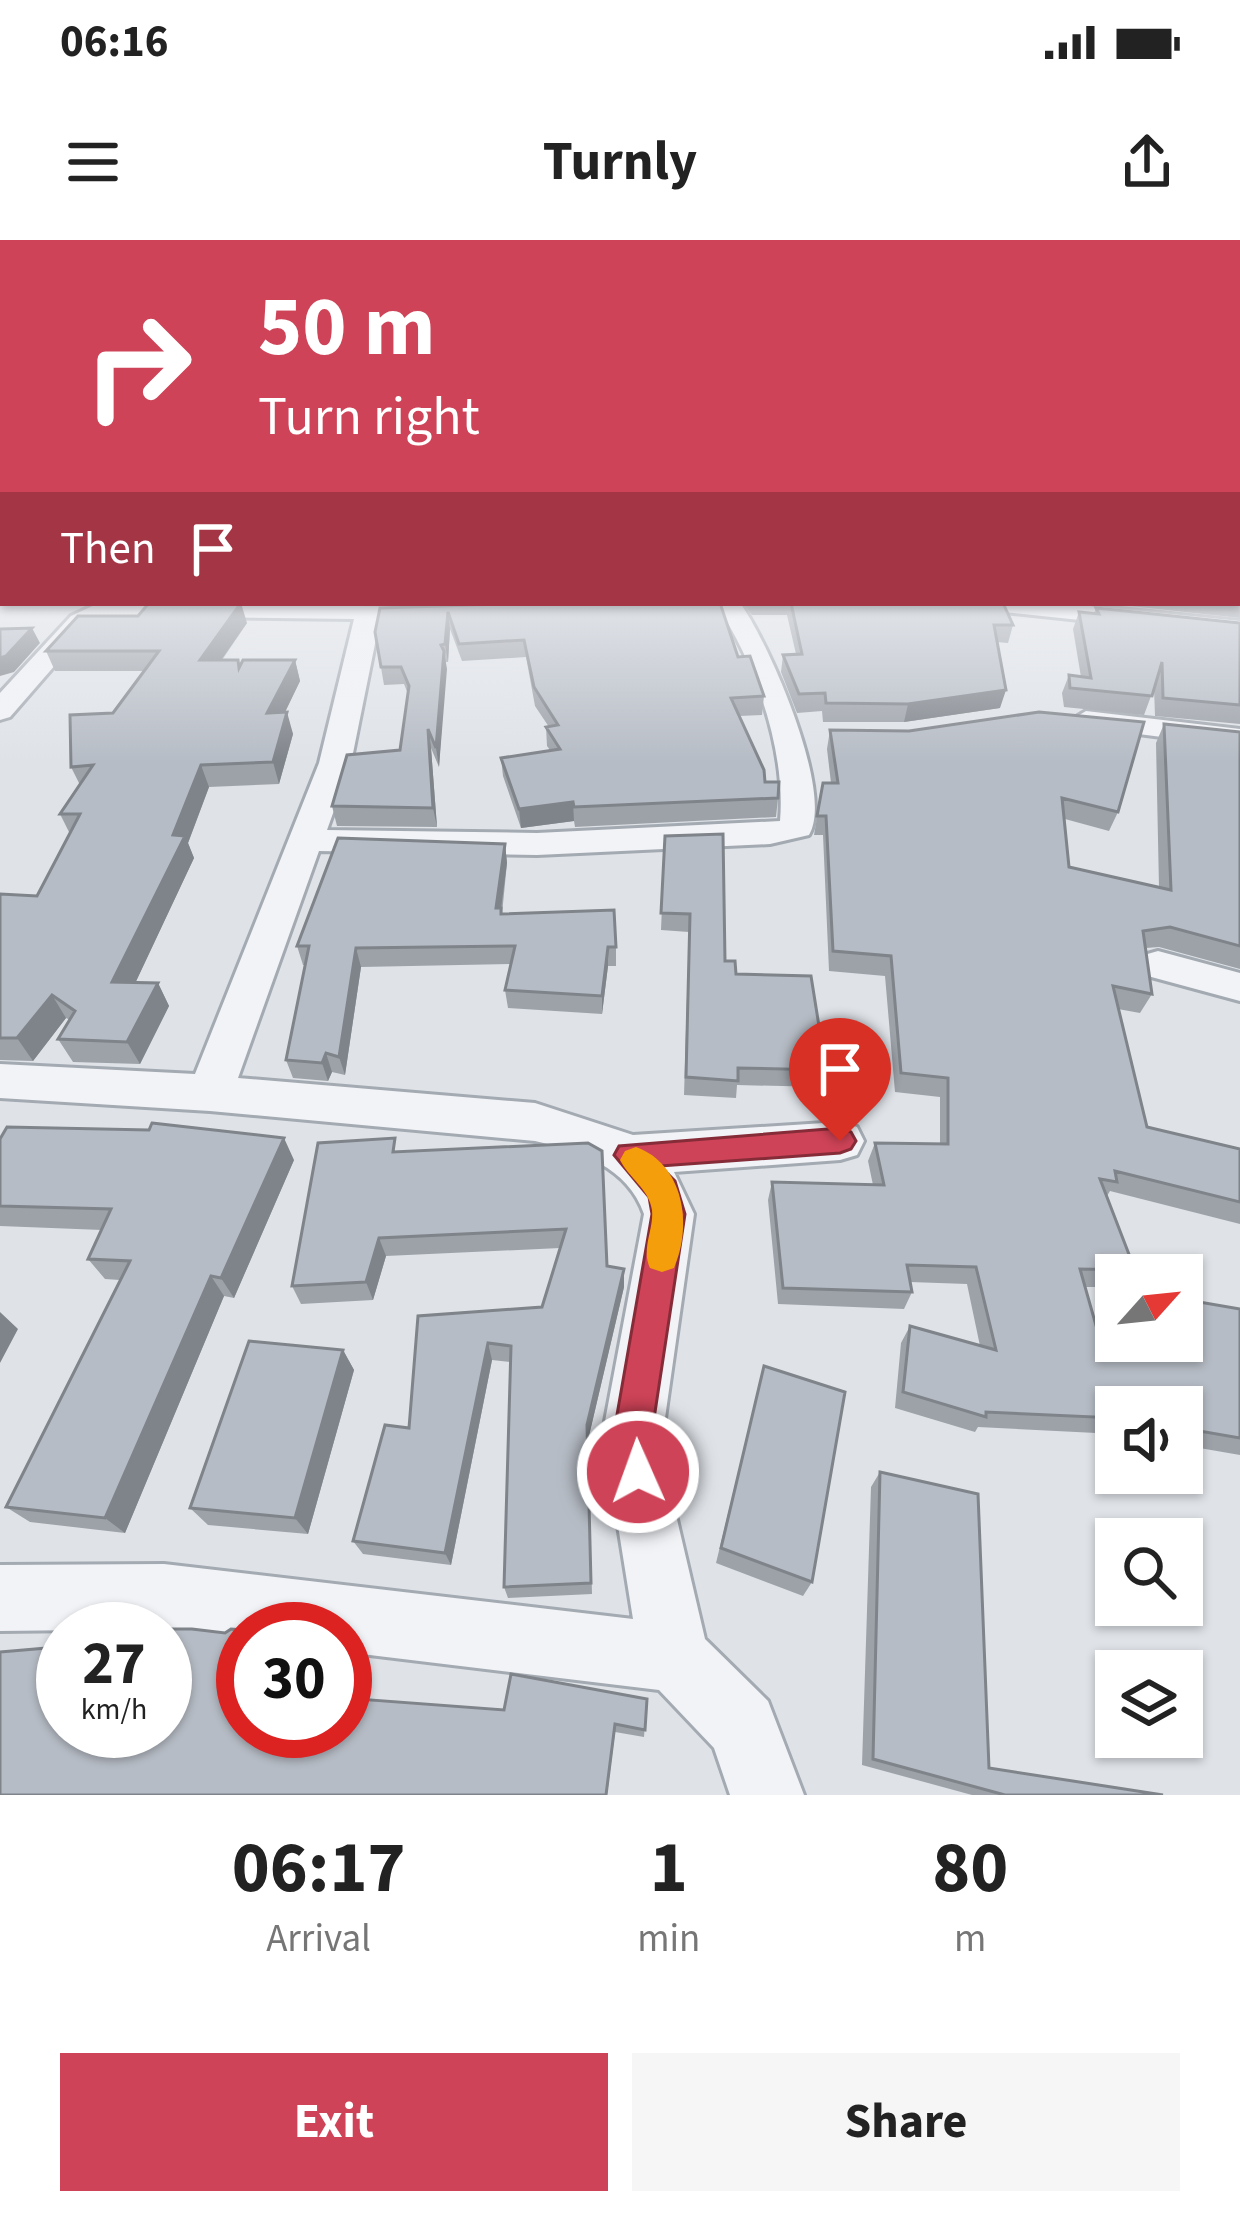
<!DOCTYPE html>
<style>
body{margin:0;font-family:"Source Sans 3",sans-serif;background:#f6f6f6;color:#222;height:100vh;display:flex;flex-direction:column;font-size:45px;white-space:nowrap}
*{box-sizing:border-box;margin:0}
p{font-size:39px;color:#767676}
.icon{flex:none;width:66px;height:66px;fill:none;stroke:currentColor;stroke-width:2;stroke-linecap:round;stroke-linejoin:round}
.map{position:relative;height:1555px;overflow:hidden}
.details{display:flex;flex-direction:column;background:#fff;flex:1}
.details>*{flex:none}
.top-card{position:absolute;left:0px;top:0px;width:1242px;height:366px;box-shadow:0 3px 9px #0004;background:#ce4357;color:#fff;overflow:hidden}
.needle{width:78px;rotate:63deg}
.controls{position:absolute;left:1095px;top:1014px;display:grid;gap:24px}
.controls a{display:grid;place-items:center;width:108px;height:108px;border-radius:0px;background:#fff;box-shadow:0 3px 9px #0004;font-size:60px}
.speed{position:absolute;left:36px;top:1362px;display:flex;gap:24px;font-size:60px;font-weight:700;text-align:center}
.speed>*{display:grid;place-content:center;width:156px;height:156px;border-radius:50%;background:#fff;box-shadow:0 3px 9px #0004;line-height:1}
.speed small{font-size:30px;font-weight:400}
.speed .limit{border:18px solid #d22;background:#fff;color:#111}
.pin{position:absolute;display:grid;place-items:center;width:102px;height:102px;color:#fff;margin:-123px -51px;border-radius:50% 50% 50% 0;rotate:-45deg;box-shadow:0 0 12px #0007}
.pin .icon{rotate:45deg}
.me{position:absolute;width:132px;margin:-66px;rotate:358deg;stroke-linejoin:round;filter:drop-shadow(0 0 9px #0008)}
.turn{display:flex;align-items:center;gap:42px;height:252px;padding:0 60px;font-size:54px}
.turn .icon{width:156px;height:156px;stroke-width:2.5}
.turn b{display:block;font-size:84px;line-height:102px}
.then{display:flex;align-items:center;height:114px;padding:0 60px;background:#0003;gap:24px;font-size:45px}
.eta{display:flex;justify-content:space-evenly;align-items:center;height:204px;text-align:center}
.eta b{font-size:72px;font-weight:700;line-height:84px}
.primary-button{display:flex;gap:24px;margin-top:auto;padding:24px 60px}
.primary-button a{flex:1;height:138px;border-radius:0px;background:#ce4357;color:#fff;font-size:48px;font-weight:700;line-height:138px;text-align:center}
.primary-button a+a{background:#f6f6f6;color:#222}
.status{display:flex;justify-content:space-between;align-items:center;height:84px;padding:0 60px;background:#fff;direction:ltr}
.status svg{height:33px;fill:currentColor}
header{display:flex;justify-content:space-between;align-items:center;height:156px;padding:0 60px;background:#fff;font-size:54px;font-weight:700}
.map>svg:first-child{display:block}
</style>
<div class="status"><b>06:16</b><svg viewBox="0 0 49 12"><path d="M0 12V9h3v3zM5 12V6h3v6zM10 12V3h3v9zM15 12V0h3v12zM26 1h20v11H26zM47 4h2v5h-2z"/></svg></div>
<header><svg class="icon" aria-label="menu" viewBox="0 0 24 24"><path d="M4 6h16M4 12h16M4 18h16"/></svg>Turnly<svg class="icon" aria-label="share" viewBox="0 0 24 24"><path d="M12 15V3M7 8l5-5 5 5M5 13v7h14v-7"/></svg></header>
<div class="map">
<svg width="1240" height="1555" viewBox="0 0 1240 1555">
<rect width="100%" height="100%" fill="#dfe3e8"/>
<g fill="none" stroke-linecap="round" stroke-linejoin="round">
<g stroke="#a4aab2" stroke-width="6">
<path id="street" d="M0 320H3V334H0Z
M99 363 442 367 446 372 442 377 380 379 351 523 327 590 537 593 780 581C786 510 755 421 715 363H740C768 401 835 553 809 595L770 604 537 615 319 611 238 838 535 863 633 895 840 882 857 887 864 901 857 915 840 920 674 932 694 974 663 1192 675 1271 705 1399 768 1461 804 1555H730L714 1508 659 1450 345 1412V1389H243V1400L165 1389 0 1391V1325L164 1324 633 1379 603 1192 644 974C628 927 580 911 535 901L210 871 0 858V824L195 834 319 523 354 379 112 376 89 386 10 477 0 480V453L71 376Z
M974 363H1060L1240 381V397L986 370Z
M1086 471 1240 489V507L1076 486 1071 480Z
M1158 711 1240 733V761L1144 735 1138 725 1144 715Z"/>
</g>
<use href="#street" fill="#f2f3f7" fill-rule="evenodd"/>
</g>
<path fill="#9da2a9" d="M1239 305 1240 378 1103 363H1239Z
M530 363 738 417 764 456 762 475 739 476 765 542 778 558 776 577 575 587 574 581 521 588 503 536 501 518 550 510 547 506 546 487H549L535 466 526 417 462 421 450 389 448 422H446L439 527 431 508 437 587 337 586 332 566 400 510 408 454 404 444 384 445 375 392 380 368Z
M743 363H1003L1013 385 1008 403 997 402 1000 468 904 482H823L822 471 797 473 781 432 783 415 796 414 787 375H752Z
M1096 368 1240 383V484L1155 476 1154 448 1144 475 1064 467 1062 453 1069 435 1081 437 1073 389 1079 372 1094 373Z
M247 383 222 420 240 426 295 420 300 441 285 472 293 494 279 544 209 547 188 603 194 618 135 743H158L169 766 140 824 73 822 58 799 70 780 66 778 33 821 0 820V654L37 656 70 594 60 574 80 545 71 527 143 431H55L46 411Z
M1164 484 1240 492V729L1159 707 1146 708 1152 754 1140 773 1118 769 1147 887 1240 909V984L1110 951 1107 956 1135 1030 1131 1035H1116V1047H1085L1097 1089 1116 1101 1240 1069V1215L1182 1205V1167H1116V1194L978 1187 975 1192 895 1168 901 1103 910 1086 980 1106 967 1044 910 1042 912 1052 904 1069 778 1064 768 960 772 942 873 945 868 921 875 903 940 904V857L895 852 885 736 829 731 823 595H814L823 543H831L827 509 830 490 1118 572 1109 591 1065 579 1069 627 1159 647 1156 503Z
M665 596 725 721 736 734 826 830 822 847 737 845 736 858 684 855 689 692 661 690Z
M505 604 507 623 502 674 616 707V726H608L602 774 508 768 505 750 511 724 361 727 345 835 332 832 328 841 293 838 286 820 305 725H303L297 706Z
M0 899 294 920 234 1058 224 1056 125 1293 30 1282 6 1267 120 1040 105 1039 88 1019 102 990 0 986Z
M588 903 607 1026 624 1029V1047L588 1200 592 1354 508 1358 504 1347 510 1122 492 1120 451 1325 363 1314 353 1301 409 1188 418 1076 542 1067 560 1008 386 1016 373 1060 301 1064 292 1046 399 912Z
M343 1110 354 1130 308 1294 208 1285 190 1268Z
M764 1126 812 1342 803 1356 716 1323Z
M880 1232 989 1528 1163 1555H972L862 1525 871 1247Z
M647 1459 644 1497 615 1492 607 1555H0L243 1491Z"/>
<path fill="#7f848a" d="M241 363 247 383 207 440 200 420Z
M448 372 450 389 448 422 445 404Z
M32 388 40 403 14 432 0 436V418Z
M444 411 447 429 439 527 436 508Z
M295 420 300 441 274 495 267 473Z
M1006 450 1000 468 904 482 908 464Z
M287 472 293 494 279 544 273 522Z
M428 489 431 508 437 587 433 568Z
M201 525 209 547 188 603 194 618 125 765 112 742Z
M573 562 574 581 521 588 519 569Z
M505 604 507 623 501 669 503 687 496 668Z
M608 707V726L602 774V756Z
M356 708 361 727 345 835 339 817Z
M158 743 169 766 140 824 127 802Z
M52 755 66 778 33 821 17 798Z
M326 813 332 832 328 841 322 823Z
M284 898 294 920 234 1058 221 1038Z
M379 998 386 1016 373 1060 366 1042Z
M624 1029V1047L588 1200 592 1354 587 1185Z
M211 1036 224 1056 125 1293 105 1278Z
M0 1072 18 1089 0 1123Z
M488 1103 492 1120 451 1325 445 1313Z
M343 1110 354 1130 308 1294 295 1278Z"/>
<path fill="#b6bcc5" stroke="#7f848a" stroke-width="3" d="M1239 305H1240V360H1239Z
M149 363H241L200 420H238L239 428 243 420H295L267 473 287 472 273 522 201 525 173 595 185 596 112 742 158 743 127 802 58 799 75 771 52 755 17 798H0V654L37 656 80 574H60L93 525 71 527 70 475 113 473 159 411H46L78 376H138Z
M530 363H720L738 417 750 416 764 456 731 458 764 530 765 542H779L778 558 574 567 573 562 519 569 501 518 560 509 546 487 558 485 534 447 524 400 459 404 448 372 445 404 441 405 444 411 436 508 428 489 433 568 332 566 347 515 400 510 409 446 401 427H381L375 392 380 368Z
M791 363H1003L1013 385H994L1006 450 908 464 826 463 825 453 799 454 783 415 802 414Z
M1096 368 1240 383V465L1163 458 1162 422 1152 456 1070 448 1069 435 1091 438 1079 372 1099 374Z
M32 388 6 416 0 418V389Z
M1039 472 1144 482 1118 572 1062 558 1069 627 1171 650 1164 484 1240 492V706L1170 687 1143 691 1152 754 1113 746 1147 887 1240 909V962L1115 931 1117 942 1100 939 1135 1030 1080 1029 1097 1089H1116V1101H1182V1059L1240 1069V1198L1182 1188V1167H1116V1178L986 1172V1177L903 1152 910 1086 996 1110 976 1027 907 1025 912 1052 783 1048 772 942 884 945 875 903 948 904V838L901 833 891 716 833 711 826 576H817L823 543H838L830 490 909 491Z
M723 594 725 721H735L736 734 811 736 826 830 738 828V841L686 837 690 674 661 673 665 596Z
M338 598 505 604 496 668H501V674L614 670 616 707H608L602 756 505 750 515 706 356 708 339 817 326 813 322 823 286 820 309 706H297Z
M152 883 284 898 221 1038 211 1036 105 1278 6 1267 130 1021 88 1019 111 969 0 966V899L7 887 149 890Z
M395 898 393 912 588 903 602 911 607 1026 624 1029 587 1185 591 1343 504 1347 511 1106 488 1103 445 1313 353 1301 385 1185 409 1188 418 1076 542 1067 566 989 379 998 366 1042 292 1046 318 903Z
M249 1101 343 1110 295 1278 190 1268Z
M764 1126 845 1152 812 1342 721 1308Z
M880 1232 978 1254 989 1528 1163 1555H1005L873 1519Z
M165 1389H192L225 1393 231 1389 243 1390V1491H345V1458L504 1470 511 1434 647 1459 645 1490 615 1484 606 1555H0V1412L58 1407 63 1392V1491H165Z"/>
<linearGradient id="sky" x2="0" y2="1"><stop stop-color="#89b2dc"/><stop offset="0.58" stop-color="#f1f2f5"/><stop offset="1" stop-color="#f1f2f5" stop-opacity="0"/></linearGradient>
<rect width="1240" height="522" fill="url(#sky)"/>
<path fill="#ce4357" stroke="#862c39" stroke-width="3" d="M840 888 851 892 856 901 851 909 840 913 660 926 675 941 685 974 652 1192 658 1232 652 1245 638 1251 624 1245 614 1192 652 974 649 957 614 915 619 906Z"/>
<path fill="#f59e0b" d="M636 907C684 924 693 986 674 1028L662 1032 650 1028C641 1008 654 990 652 970 649 949 629 938 620 920L625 911Z"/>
</svg>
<div class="controls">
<a><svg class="needle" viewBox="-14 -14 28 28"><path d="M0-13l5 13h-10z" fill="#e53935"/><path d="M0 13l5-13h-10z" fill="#767676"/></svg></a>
<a><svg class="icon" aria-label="sound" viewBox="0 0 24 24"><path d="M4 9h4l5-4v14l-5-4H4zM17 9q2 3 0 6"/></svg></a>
<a><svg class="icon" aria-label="search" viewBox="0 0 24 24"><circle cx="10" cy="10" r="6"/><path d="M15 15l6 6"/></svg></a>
<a><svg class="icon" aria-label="layers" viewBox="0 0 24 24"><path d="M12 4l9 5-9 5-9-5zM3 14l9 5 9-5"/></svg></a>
</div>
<div class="speed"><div>27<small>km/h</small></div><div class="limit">30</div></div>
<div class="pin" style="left:840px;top:901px;background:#d93025"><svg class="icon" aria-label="arrive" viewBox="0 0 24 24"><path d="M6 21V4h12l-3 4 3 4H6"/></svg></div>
<svg class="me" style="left:638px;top:1232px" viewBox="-20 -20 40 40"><circle r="17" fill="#ce4357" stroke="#fff" stroke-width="3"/><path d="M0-11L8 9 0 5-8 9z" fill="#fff"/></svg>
<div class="top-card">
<div class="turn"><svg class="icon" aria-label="right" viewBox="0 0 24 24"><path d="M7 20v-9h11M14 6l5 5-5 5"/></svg><div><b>50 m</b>Turn right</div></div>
<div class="then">Then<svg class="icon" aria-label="arrive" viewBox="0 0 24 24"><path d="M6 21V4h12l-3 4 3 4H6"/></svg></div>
</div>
</div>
<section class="details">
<div class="eta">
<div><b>06:17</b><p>Arrival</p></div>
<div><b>1</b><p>min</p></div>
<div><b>80</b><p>m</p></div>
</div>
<div class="primary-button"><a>Exit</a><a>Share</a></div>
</section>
